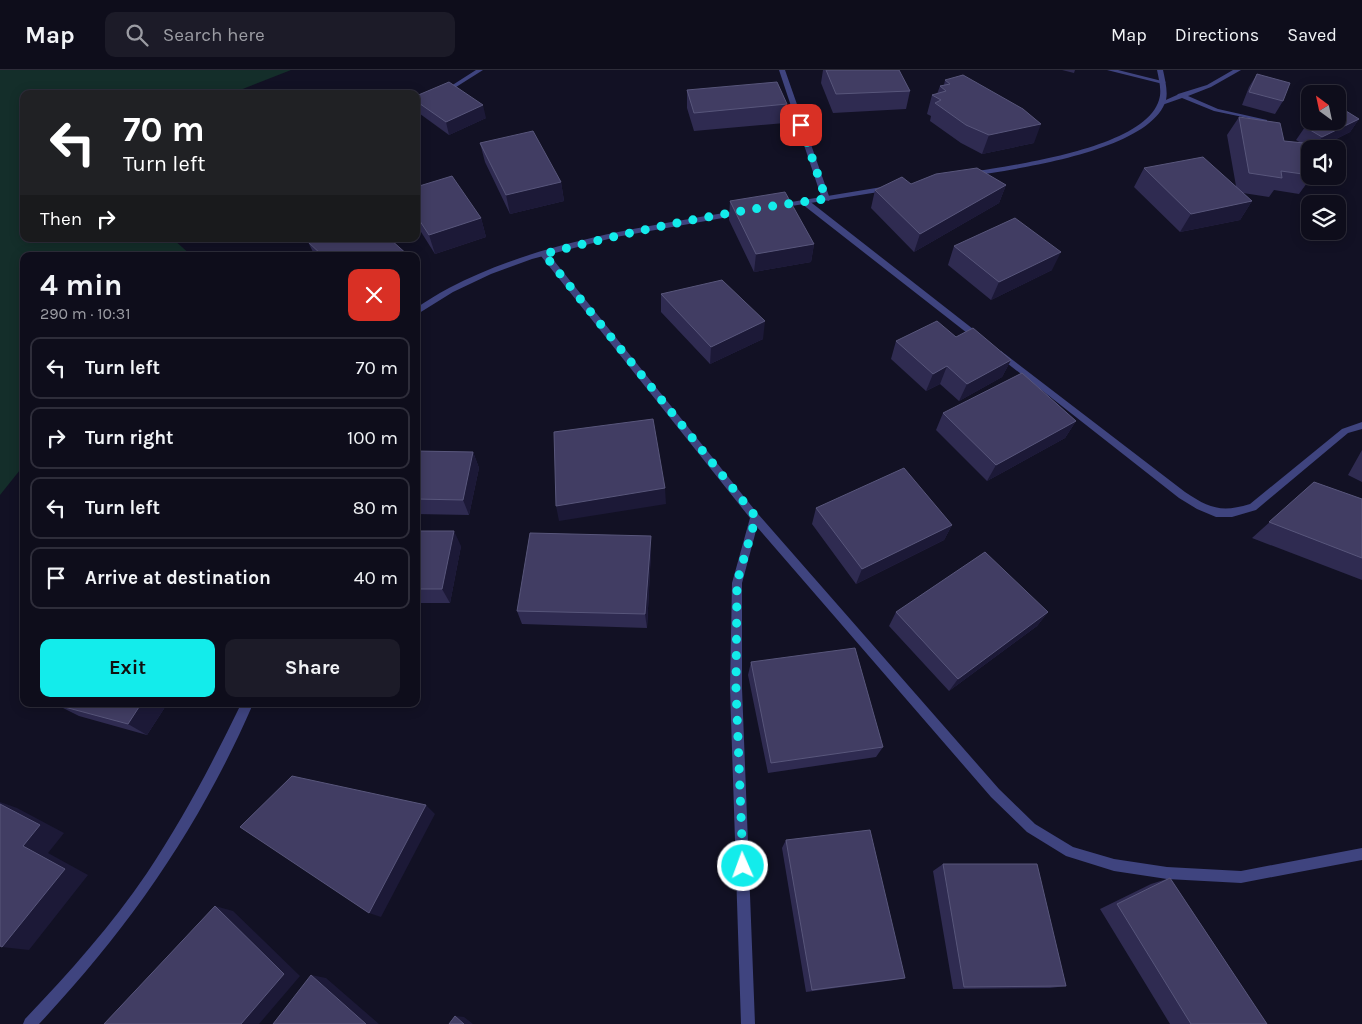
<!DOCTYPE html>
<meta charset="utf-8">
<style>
body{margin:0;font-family:Karla,sans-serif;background:#1c1b28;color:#f1f3f6;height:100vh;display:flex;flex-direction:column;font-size:19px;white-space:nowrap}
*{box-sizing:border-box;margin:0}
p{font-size:16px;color:#9b9ca3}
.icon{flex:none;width:28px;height:28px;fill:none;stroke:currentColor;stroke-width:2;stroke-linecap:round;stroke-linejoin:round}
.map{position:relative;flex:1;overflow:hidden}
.sheet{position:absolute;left:20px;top:182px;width:400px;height:455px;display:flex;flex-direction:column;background:#0e0d1b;border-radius:10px;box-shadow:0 2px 12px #0003,0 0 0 1px #2e2d3a}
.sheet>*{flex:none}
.guide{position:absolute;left:20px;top:20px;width:400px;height:152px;border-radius:10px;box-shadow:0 2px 12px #0003,0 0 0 1px #2e2d3a;background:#202124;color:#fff;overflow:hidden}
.needle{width:32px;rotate:327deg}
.fabs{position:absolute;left:1301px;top:15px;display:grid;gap:10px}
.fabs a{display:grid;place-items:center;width:45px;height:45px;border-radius:10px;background:#0e0d1b;box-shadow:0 2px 12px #0003,0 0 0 1px #2e2d3a;font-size:25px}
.pin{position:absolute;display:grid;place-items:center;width:42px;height:42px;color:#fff;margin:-21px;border-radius:10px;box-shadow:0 2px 8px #0006}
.me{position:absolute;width:55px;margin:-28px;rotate:358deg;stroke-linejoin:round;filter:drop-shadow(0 0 4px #0008)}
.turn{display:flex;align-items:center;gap:18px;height:105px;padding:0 20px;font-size:22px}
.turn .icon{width:65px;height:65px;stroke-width:2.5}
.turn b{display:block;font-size:35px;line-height:42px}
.then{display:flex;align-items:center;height:48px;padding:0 20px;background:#0003;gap:10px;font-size:19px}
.round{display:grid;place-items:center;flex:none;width:52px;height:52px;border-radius:10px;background:#1c1b28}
.headline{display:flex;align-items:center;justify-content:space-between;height:85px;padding:0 20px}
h1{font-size:30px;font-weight:700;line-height:38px}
.button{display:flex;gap:10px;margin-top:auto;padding:10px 20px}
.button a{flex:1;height:58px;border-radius:10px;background:#13eceb;color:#111;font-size:20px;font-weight:700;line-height:58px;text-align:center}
.button a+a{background:#1c1b28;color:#f1f3f6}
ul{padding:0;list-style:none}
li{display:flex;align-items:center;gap:15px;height:62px;margin:0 10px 8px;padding:0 10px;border:2px solid #2e2d3a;border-radius:10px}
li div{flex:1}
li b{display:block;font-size:19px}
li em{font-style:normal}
header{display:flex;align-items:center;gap:30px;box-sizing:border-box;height:70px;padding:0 25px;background:#0e0d1b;border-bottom:1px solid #2e2d3a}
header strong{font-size:24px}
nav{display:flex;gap:28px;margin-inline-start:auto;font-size:18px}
.search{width:350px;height:45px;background:#1c1b28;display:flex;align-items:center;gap:12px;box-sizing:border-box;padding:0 18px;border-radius:10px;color:#9b9ca3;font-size:19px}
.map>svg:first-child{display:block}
</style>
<header>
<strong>Map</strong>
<div class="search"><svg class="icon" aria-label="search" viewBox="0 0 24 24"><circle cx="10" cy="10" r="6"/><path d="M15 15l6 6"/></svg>Search here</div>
<nav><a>Map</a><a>Directions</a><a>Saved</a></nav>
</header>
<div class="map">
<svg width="1362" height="954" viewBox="0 0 1362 954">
<rect width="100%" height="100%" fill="#121124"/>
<path fill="#142e2a" d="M0 0H291L230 24H24V169H173L192 186H24V395L0 425Z"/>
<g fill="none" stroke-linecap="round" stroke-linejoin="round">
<path fill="#3f447f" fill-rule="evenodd" d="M476 0H483L445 24 440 23Z
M779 0H785L830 129 829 131 822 129Z
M1107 0H1118L1166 12 1163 14Z
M1233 0H1241L1211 17 1188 26 1218 39 1267 50V52L1214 41 1182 28 1162 35 1159 33 1177 25 1178 24 1207 15Z
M802 130H808L982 266V270H976L802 134Z
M541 182H547L758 444 999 719 1035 754 1073 777 1114 789 1167 797 1241 801 1362 778V790L1241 813 1167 809 1114 801 1066 786 1027 762 991 727 757 457 742 513V618L755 954H741L730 618 732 513 750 448 541 186Z
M1001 281 1185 422C1209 438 1221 443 1250 434L1342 359 1362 352V359L1348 363 1256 440 1232 447H1216L1197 439 1179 428 998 286V282Z"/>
<path fill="#3f447f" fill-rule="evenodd" d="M1157 0H1163C1165 10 1168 21 1166 30 1151 81 1016 99 971 106L968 104 971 102C1014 95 1145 78 1159 30 1162 21 1159 10 1157 0Z
M888 116H891V120L779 138 775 136 779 134Z
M742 140H745V144L616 167 532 189 491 204 453 222 416 245V238C427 231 437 224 449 218 539 171 643 157 742 140Z
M241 634H253C200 756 130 857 39 954H23L25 949C69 903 111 856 147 803 183 749 213 692 241 634Z"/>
</g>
<path fill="#2f2b51" d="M823 0H899L910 21 906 39 833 43 821 13Z
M1062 0H1075L1074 3Z
M1257 4 1283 31 1275 44 1242 35 1249 17Z
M945 10 1034 73 982 84 961 73 930 51 931 46 927 44 932 25 937 24 940 16 944 15Z
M687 20 787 34 785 53 694 61 687 38Z
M416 26 486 48 449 65 416 41Z
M1239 47 1284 71 1301 73 1296 70 1305 57 1359 49 1350 62 1316 79H1311L1304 75 1310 97V106H1312L1299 124 1274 120 1269 127 1243 123 1252 131 1240 150 1180 162 1134 117 1144 98 1236 116 1227 65Z
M480 73 561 112 564 131 510 144 485 92Z
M911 114 1006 115 999 133 914 182 871 138 875 120Z
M416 117 481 148 486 167 435 184 416 154Z
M730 131 814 174 811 192 754 202 729 150Z
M308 172 409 186H315Z
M954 176 1052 200 991 230 948 195Z
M661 224 763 269 710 294 661 242Z
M956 267 1011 290 1002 307 959 331 940 314 926 321 891 289 896 271Z
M943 343 1076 351 1065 368 987 411 936 360Z
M1362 380V412L1348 405Z
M416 381 473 382 479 398 469 445 416 444Z
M1314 412 1362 429V510L1252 468Z
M816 438 952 455 944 470 856 514 812 454Z
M416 461 461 476 450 533H416Z
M651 481 647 558 522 554 517 541Z
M896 542H1048L1037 556 949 621 889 556Z
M751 592 883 677 876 687 768 703 748 605Z
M58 634H167L147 665 79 646 57 635Z
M786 770 905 908 895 910 806 922 782 778Z
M943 794 1066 916 1050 918 953 919 933 801Z
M1170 808 1267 954H1170L1100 839 1151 814Z"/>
<path fill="#1c1937" d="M483 35 486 48 449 65 446 52Z
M1359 49 1350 62 1316 79H1314L1322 67Z
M1041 54 1034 73 982 84 989 65Z
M561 112 564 131 510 144 506 125Z
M1006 115 999 133 914 182 920 164Z
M1252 131 1240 150 1180 162 1191 144Z
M481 148 486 167 435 184 429 165Z
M814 174 811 192 754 202 756 184Z
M1061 182 1052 200 991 230 999 212Z
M416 197 420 208 416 211Z
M765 251 763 269 710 294 711 277Z
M1011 290 1002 307 959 331 967 314Z
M947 296 940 314 926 321 933 304Z
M1076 351 1065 368 987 411 996 395Z
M473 382 479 398 469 445 463 430Z
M665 418 666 434 559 451 556 436Z
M952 455 944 470 856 514 862 499Z
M454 461 461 476 450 533 442 519Z
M651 466V481L647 558 645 544Z
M1048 542 1037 556 949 621 958 609Z
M141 634H167L147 665 128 654Z
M0 732 17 738 64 763 48 783 88 805 29 880 2 877 23 776 0 734Z
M426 735 435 744 381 847 369 843Z
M215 836 233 841 300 906 259 954H241Z
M311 905 326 908 379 954H366Z
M455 946 464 947 473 954H464Z"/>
<path fill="#413d63" stroke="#58567b" d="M826 0H899L910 21 836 24Z
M1257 4 1290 13 1283 31 1249 22Z
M963 5 1023 39 1041 54 989 65 966 55 935 33 941 30 932 25 946 21 940 16 950 14 945 10Z
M449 12 483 35 446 52 416 31V26Z
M777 12 787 34 694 43 687 20Z
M1338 36 1359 49 1322 67 1305 57 1312 51H1338Z
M1239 47 1280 53 1284 71 1304 73 1310 97V105L1281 101 1282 108 1249 103Z
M533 61 561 112 506 125 480 73Z
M1203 87 1252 131 1191 144 1144 98Z
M977 98 1006 115 920 164 875 120 902 107 911 114 936 104Z
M452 106 481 148 429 165 416 145V117Z
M785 122 814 174 756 184 730 131Z
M1015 148 1061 182 999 212 954 176Z
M315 169H390L409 186H323L308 172Z
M722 210 765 251 711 277 661 224Z
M937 251 956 267 973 258 1011 290 967 314 947 296 933 304 896 271Z
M1022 303 1076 351 996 395 943 343Z
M653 349 665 418 556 436 554 362Z
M416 381 473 382 463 430 416 429Z
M904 398 952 455 862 499 816 438Z
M1314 412 1362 429V488L1269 452Z
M416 461H454L442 519H416Z
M530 463 651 466 645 544 517 541Z
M985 482 1048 542 958 609 896 542Z
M855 578 883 677 771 693 751 592Z
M58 634H141L128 654 57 635Z
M292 706 426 735 369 843 240 757Z
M0 734 40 755 23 776 65 799 2 877 0 876Z
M870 760 905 908 812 920 786 770Z
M943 794H1037L1066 916 964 917Z
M1170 808 1267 954H1191L1117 834Z
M215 836 284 904 241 954H104Z
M311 905 366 954H273Z
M455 946 464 954H449Z"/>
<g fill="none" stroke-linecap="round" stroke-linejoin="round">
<path stroke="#13eceb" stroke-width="9" stroke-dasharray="0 16.2" d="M743 796 736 618 737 512 756 447 544 184C636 160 731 140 826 129L801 55"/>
</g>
</svg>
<div class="fabs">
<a><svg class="needle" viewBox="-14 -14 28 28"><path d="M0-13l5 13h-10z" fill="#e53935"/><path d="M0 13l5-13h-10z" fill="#9b9ca3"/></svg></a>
<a><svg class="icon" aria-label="sound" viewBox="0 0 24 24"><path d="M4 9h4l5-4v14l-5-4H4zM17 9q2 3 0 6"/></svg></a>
<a><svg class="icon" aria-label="layers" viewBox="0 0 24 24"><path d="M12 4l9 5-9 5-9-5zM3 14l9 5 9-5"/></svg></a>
</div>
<div class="pin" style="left:801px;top:55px;background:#d93025"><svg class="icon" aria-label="arrive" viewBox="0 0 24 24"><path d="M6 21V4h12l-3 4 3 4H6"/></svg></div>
<svg class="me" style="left:743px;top:796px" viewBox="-20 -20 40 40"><circle r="17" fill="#13eceb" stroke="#fff" stroke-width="3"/><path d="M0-11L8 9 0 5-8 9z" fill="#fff"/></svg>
<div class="guide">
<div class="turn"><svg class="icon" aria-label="left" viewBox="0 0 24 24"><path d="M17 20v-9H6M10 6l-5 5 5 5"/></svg><div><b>70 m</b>Turn left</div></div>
<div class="then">Then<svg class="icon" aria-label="right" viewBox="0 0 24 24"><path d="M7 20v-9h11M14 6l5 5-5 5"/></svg></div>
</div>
<section class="sheet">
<div class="headline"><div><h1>4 min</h1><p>290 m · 10:31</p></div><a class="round" style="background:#d93025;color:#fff"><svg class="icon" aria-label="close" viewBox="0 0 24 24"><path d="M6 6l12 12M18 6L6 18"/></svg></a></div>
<ul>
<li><svg class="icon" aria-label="left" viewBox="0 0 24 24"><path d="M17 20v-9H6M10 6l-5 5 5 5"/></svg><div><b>Turn left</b></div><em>70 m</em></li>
<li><svg class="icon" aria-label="right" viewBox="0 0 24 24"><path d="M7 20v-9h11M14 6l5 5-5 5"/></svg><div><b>Turn right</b></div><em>100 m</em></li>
<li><svg class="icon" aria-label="left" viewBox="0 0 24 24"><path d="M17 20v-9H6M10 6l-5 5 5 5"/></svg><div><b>Turn left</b></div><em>80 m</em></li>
<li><svg class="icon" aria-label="arrive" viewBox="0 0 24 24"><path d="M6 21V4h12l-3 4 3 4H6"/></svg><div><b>Arrive at destination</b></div><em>40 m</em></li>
</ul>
<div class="button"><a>Exit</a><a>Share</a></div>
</section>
</div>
